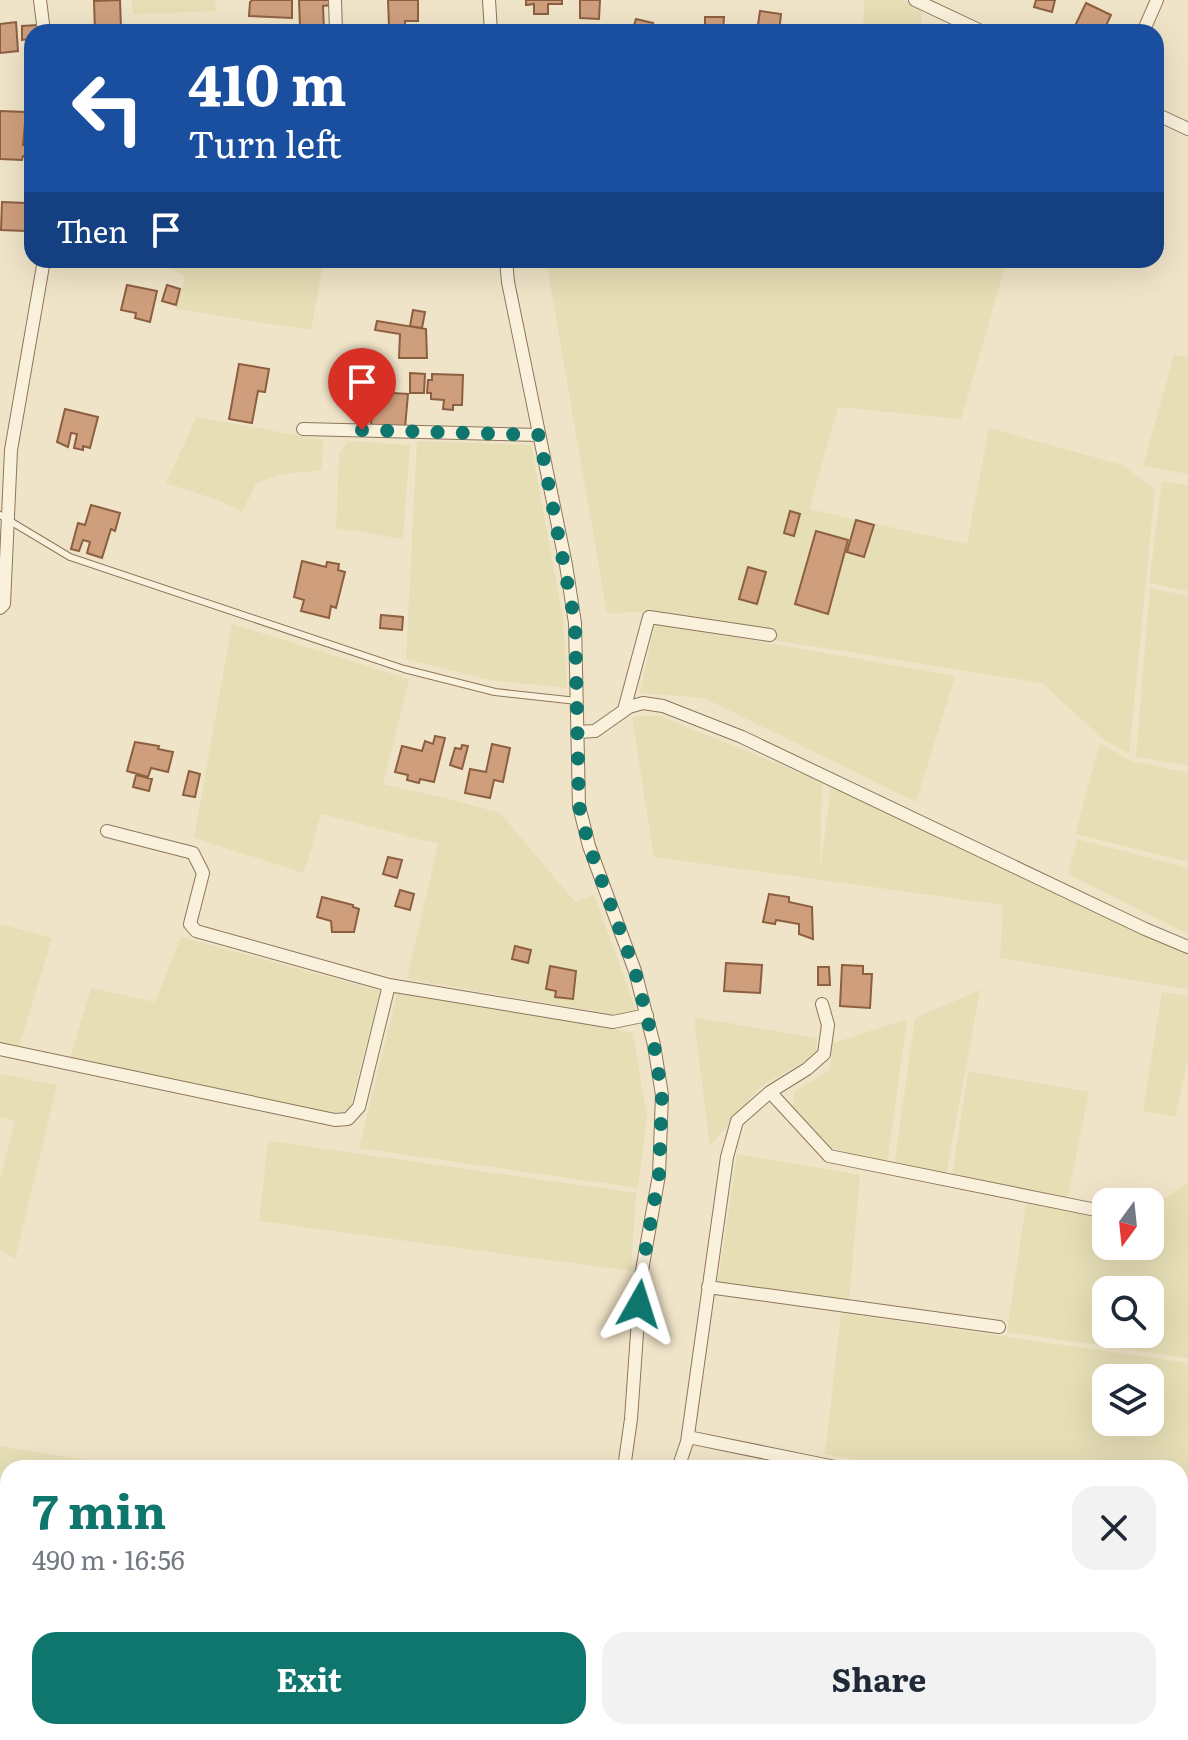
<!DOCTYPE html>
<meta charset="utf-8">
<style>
body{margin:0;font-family:Literata,serif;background:#f2f2f3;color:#1f2937;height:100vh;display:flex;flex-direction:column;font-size:30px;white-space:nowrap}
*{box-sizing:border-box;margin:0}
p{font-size:26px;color:#747a83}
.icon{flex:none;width:44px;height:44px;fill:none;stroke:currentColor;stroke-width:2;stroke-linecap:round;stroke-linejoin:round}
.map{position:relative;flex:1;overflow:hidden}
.panel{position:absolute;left:0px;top:1460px;width:1188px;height:280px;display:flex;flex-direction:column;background:#fff;border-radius:24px 24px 0 0;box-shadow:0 8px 32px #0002}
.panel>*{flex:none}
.guide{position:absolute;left:24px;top:24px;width:1140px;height:244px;border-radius:24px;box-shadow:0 8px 32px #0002;background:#1a4fa0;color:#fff;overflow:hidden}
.needle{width:52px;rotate:195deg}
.tools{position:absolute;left:1092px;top:1188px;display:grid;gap:16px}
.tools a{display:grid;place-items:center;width:72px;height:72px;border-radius:16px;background:#fff;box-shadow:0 8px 32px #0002;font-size:40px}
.pin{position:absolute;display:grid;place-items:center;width:68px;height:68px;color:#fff;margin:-82px -34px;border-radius:50% 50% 50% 0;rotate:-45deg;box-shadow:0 0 8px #0007}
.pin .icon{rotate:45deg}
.me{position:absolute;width:88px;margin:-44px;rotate:6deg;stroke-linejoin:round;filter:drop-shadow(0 0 6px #0008)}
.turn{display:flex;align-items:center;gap:28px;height:168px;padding:0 32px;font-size:36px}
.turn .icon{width:104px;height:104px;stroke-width:2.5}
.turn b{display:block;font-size:56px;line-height:68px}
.then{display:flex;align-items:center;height:76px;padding:0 32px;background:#0003;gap:16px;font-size:30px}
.round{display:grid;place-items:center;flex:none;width:84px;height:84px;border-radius:24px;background:#f2f2f3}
.summary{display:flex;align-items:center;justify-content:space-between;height:136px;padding:0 32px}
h1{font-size:48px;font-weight:700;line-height:60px;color:#0f766e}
.primary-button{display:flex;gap:16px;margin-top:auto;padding:16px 32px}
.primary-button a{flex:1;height:92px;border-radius:24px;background:#0f766e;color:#fff;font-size:32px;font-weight:700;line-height:92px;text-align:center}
.primary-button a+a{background:#f2f2f3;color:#1f2937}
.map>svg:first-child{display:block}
</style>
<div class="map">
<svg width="1188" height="1740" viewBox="0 0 1188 1740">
<rect width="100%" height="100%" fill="#f0e4c8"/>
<path fill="#e6deb5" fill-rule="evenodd" d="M132 0H215L216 11 133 14Z
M864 0H903L923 10 920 32H863Z
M174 260H324L311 330 176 309 185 277 173 269Z
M546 260H1007L961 419 838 407 809 509 967 544 989 428 1122 465 1155 489 1129 754 1103 739 1042 683 774 640 775 631 650 612 607 613Z
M1174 355 1188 357V474L1143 466Z
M197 417 323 440 322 470 277 475 256 484 242 512 218 500 166 483Z
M348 441 410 445 403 539 336 528 339 454Z
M417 441 531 445 563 619 567 688 490 680 406 659Z
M1162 481 1188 486V591L1149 583Z
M1150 588 1188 596V766L1136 757Z
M655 623 955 676 916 802 704 698 640 693Z
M232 624 409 679 383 784 449 799 500 813 575 902 594 895 636 1010 615 1015 407 979 438 844 321 814 304 873 194 838Z
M658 715 822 782 820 870 831 786 1188 954V989L1000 958 1003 905 654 857 632 717Z
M1100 743 1131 761 1188 773V862L1075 834Z
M1077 839 1188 868V934L1068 874Z
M0 924 52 938 19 1047 0 1042Z
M181 937 380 991 350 1107 337 1114 70 1058 91 988 155 1002Z
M398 990 633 1033 647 1118 638 1188 359 1148Z
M980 990 946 1176 894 1166 915 1018Z
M1162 992 1188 996V1059L1175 1117 1143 1111Z
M694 1017 817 1038 816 1055 761 1086 710 1146Z
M907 1019 887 1165 831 1148 792 1109 795 1091 830 1070 833 1043Z
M968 1071 1089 1092 1066 1204 952 1177Z
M0 1074 57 1085 15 1259 0 1249V1180L15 1121 0 1117Z
M268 1141 636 1193 631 1271 259 1221Z
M737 1154 860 1175 849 1300 718 1283Z
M1188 1182V1358L1007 1332 1026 1204 1106 1218V1246H1150V1209ZM1106 1290H1150V1334H1106Z
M841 1313 1188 1363V1521L1180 1520V1468H899L825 1454ZM1106 1378H1150V1422H1106Z
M0 1446 136 1468H8V1585L0 1583Z
M1180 1528 1188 1529V1740H999L953 1733 1180 1732Z
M301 1732H584L583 1740H323Z
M769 1732H826L876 1737V1740H745Z"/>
<path fill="#cf9f7d" stroke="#8d5f41" stroke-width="2" d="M120 0 121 28 95 32 94 1Z
M253 0H292V18L249 16 250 2Z
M299 0H331V5L323 6 324 31 330 32H278L277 27 300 26Z
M388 0H418V21H405V25H389Z
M526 0H562V4H548V14H534V4L526 5Z
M580 0H600L599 19 580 18Z
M1036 0H1055L1052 12 1034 7Z
M1086 3 1111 15 1103 32H1072Z
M760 11 781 14 779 32H764V26L758 25Z
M705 17H724L723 32H705Z
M636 19 653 23 650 32 633 29Z
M16 22 18 51 0 53V24Z
M38 25 39 32H32V39L22 40V26Z
M0 111 26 112 23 145H32V156H23L22 160 0 159Z
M2 202 26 203 25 231 1 230Z
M127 285 157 291 150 322 135 318 136 313 121 310Z
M167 285 180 289 176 305 162 301Z
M413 310 425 312 422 328 410 326Z
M377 321 426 329 427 358H399L400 334 375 330Z
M239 364 269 369 265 392 258 391 252 423 229 419Z
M410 373 425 374 424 393H410Z
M432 374 463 375 462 405H453V410L443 409 444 400 431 399V393H427L428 380H432Z
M374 392 408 394 405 428 371 425Z
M65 409 98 417 90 448 83 446V450L74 448 77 434 71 433 68 447 57 442Z
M91 505 120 513 115 531 111 529 102 558 87 553 90 542 83 540 79 551 71 549 78 523 85 525Z
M790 511 800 514 794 536 784 533Z
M856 520 874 525 864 557 847 552Z
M816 531 848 540 828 614 795 604Z
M302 561 326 567 327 562 339 564 338 570 345 572 336 608 331 606 329 618 301 611 304 600 294 597Z
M748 567 766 572 757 604 739 599Z
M381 615 403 617 402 630 380 628Z
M435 736 445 738 434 782 420 779 419 783 407 780 408 775 395 772 402 746 422 751 425 741 433 744Z
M135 742 159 746 158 749 173 752 168 772 151 768 148 777 127 771Z
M492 744 510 748 503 782 494 780 490 798 465 793 470 769 486 772Z
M462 745 468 746 462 769 450 765 455 748 461 749Z
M189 771 200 774 195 797 183 795Z
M136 775 152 779 149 791 133 787Z
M388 857 402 860 397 878 383 874Z
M400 890 414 894 410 910 395 906Z
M769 894 789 897V902L812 907 813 939 799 934V924L776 920 775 924 763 922Z
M322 897 353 905V907L359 909 354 932H332L331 921 317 917Z
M515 946 531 950 528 963 512 959Z
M726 963 762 965 760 993 724 991Z
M842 965 863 966V974H872L870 1008 840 1006Z
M550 966 576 971 573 999 555 997 556 991 546 989Z
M818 967H829L830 985H818Z"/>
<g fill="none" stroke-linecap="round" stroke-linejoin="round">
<g stroke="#8d765c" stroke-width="8">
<path id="service" d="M0 515 70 557 404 669 495 692 577 701"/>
</g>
<g stroke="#8d765c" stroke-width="14">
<path id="minor" d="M40 0 44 32
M335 0 336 32
M489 0 491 32
M915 0 983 32
M1143 32 1157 0
M1156 114 1188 129
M506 260 508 282 566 565 575 623 579 806 589 846 635 971 654 1045 662 1095 659 1175 641 1276 631 1419 624 1468
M303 429 539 435
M0 608 4 604 11 450 44 260
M624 710 649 617 770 635
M578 732 595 731 629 707 643 703 663 706 742 737 1145 929 1188 947
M389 985 613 1022 647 1015
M0 1049 335 1120 348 1119 359 1107 389 985 196 931 190 924 203 873 193 853 107 831
M770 1092 829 1156 1106 1212
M708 1287 999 1327
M688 1437 840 1468
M678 1468 687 1442 727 1157 737 1121 770 1092 807 1069 824 1054 828 1025 822 1004
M872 1732 939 1740
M598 1740 599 1732
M716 1740 741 1732"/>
</g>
<use href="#service" stroke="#faf1dc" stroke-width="6"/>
<use href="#minor" stroke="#faf1dc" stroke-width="12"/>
</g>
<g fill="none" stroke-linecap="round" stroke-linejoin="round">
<path stroke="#0f766e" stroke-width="14" stroke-dasharray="0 25.2" d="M362 430 539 435 575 623 579 806 589 846 635 971 654 1045 662 1095 659 1175 641 1276 639 1304"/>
</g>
</svg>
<div class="tools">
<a><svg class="needle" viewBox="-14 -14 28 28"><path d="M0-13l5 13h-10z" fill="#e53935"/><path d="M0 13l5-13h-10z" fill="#747a83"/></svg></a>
<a><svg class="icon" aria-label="search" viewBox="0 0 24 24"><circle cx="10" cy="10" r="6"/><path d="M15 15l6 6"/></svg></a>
<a><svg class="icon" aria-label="layers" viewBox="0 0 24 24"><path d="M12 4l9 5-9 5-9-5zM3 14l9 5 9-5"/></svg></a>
</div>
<div class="pin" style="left:362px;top:430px;background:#d93025"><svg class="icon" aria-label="arrive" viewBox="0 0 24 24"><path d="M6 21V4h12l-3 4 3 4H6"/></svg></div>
<svg class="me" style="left:639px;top:1304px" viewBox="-20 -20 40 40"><path d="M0-17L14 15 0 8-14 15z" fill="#0f766e" stroke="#fff" stroke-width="4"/></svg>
<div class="guide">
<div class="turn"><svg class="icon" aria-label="left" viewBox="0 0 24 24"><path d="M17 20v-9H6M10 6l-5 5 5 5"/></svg><div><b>410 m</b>Turn left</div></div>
<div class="then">Then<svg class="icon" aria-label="arrive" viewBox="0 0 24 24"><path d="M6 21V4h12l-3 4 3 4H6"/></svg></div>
</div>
<section class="panel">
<div class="summary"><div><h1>7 min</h1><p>490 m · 16:56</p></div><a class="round"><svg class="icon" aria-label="close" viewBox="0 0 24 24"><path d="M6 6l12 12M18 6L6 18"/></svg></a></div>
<div class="primary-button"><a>Exit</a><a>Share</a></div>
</section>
</div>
